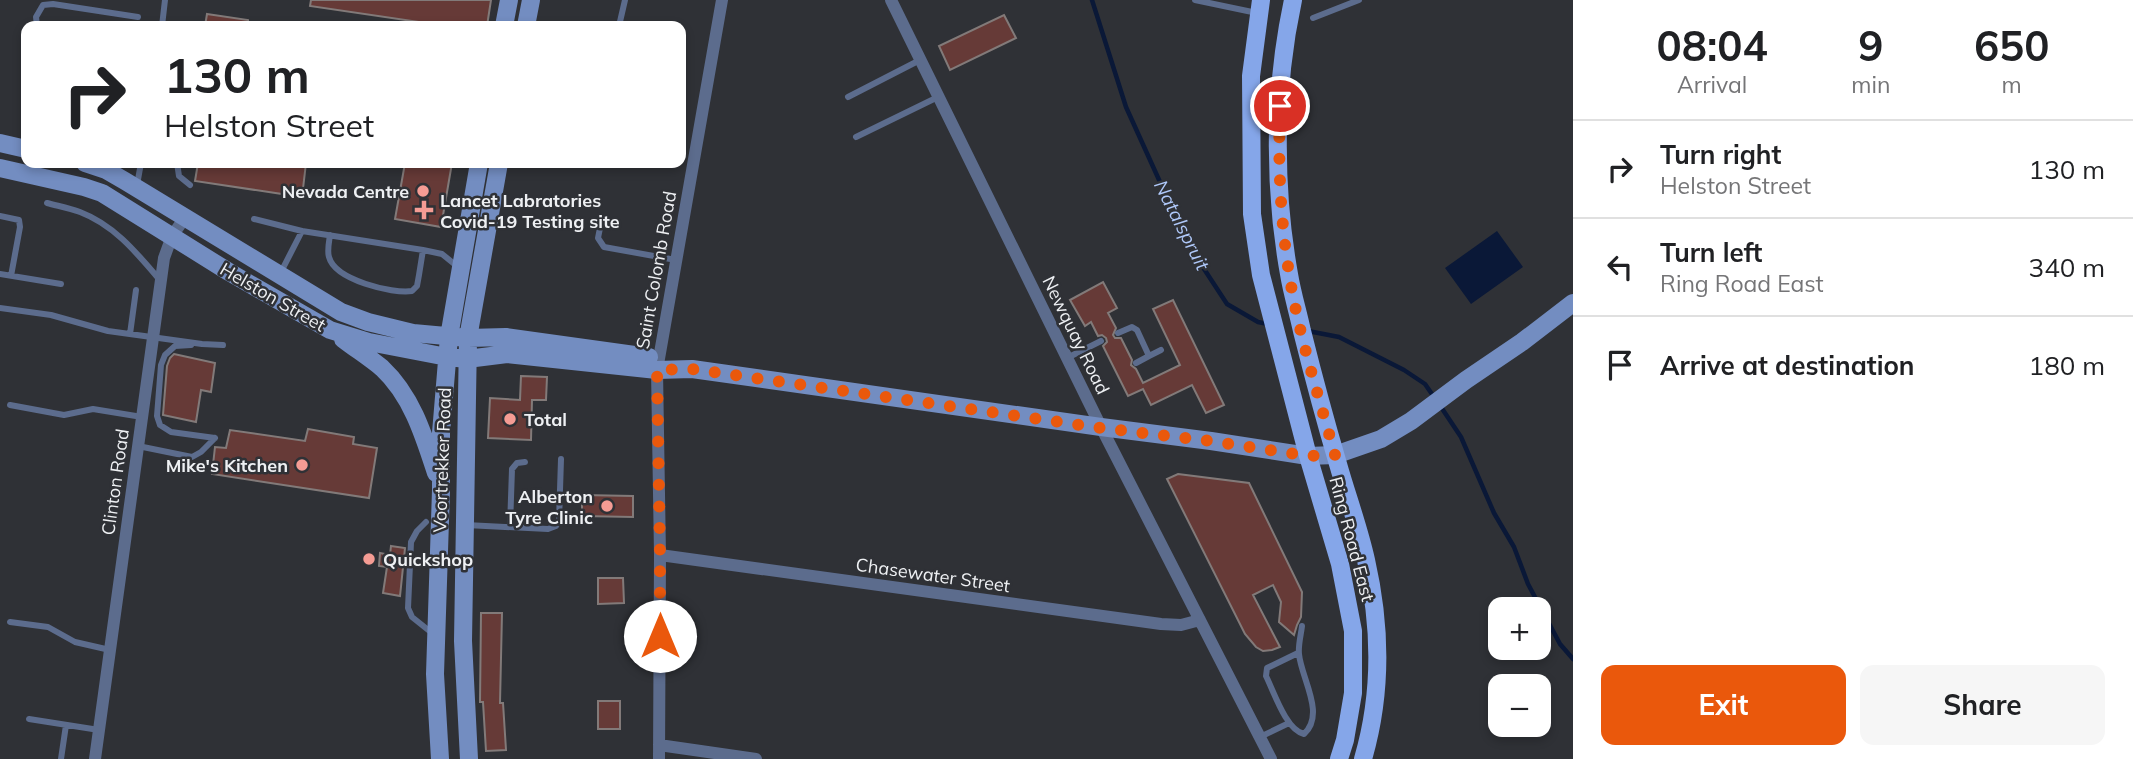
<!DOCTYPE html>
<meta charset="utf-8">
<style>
body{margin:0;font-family:Mulish,sans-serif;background:#f6f6f6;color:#202124;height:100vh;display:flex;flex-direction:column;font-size:26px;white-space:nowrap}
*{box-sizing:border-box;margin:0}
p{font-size:23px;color:#757577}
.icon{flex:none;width:38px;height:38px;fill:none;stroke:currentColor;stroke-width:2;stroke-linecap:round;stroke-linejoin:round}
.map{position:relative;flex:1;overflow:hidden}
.panel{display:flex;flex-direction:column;background:#fff;width:560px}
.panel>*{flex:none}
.guide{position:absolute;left:21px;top:21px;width:665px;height:147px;border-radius:14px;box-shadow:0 4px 10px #0003;background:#fff;color:#202124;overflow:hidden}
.fabs{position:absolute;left:1488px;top:597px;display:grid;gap:14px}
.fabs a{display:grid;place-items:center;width:63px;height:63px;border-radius:14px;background:#fff;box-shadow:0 4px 10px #0003;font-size:35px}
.pin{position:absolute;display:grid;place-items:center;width:60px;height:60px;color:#fff;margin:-30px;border:4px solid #fff;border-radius:50%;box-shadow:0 2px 7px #0007}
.me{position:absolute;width:77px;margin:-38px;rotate:0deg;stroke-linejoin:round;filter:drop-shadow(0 0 5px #0008)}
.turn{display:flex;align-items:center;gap:24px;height:147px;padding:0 28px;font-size:32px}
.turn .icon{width:91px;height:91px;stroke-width:2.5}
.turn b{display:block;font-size:49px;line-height:60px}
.eta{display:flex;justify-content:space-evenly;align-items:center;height:119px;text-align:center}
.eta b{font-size:42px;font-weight:700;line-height:49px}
.primary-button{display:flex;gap:14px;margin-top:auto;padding:14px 28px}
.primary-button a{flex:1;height:80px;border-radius:14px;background:#ea580c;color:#fff;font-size:28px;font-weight:700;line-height:80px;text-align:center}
.primary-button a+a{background:#f6f6f6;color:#202124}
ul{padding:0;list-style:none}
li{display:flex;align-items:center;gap:21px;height:98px;padding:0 28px;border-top:2px solid #e0e0e0}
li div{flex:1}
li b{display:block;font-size:26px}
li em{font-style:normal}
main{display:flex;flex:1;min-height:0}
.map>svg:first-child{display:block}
</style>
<main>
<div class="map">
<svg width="1573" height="759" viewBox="0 0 1573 759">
<rect width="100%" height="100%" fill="#2f3136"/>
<path fill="#0a1837" d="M1497 231 1523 267 1471 304 1445 268Z"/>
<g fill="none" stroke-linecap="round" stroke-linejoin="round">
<path stroke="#0a1837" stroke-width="4.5" d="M1092 0 1126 107 1189 246 1227 304 1258 322 1268 324
M1308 331 1339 337 1404 370 1425 384 1434 397
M1439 404 1461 437 1494 513 1514 547 1528 584 1560 644 1573 659"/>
</g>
<path fill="#663a37" stroke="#827a79" stroke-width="2" d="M311 0H491L487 26H446L310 6Z
M207 14 248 20V26H205Z
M1004 15 1016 38 950 70 939 46Z
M198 163H306L302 197 195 181Z
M405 163H452L441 227 395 219Z
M1103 282 1117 308 1108 313 1116 328 1113 335 1115 338H1121L1132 360 1131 365 1136 369 1143 383 1180 365 1153 309 1173 300 1224 405 1206 413 1192 385 1151 405 1143 389 1128 396 1103 346 1107 342 1106 338 1102 335 1098 336 1091 322 1085 326 1070 300Z
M174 354 215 363 211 392 201 390 196 422 163 415 167 366 170 358Z
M521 376 547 377 546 400H532L531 440 488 438 490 398 520 400Z
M308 429 354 437 353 444 377 448 369 498 212 474 215 447 226 448 230 430 305 441Z
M1178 474 1249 483 1302 592 1301 617 1297 625 1294 635 1279 622 1281 602 1273 585 1253 595 1280 647 1272 650 1263 651 1256 647 1245 634 1167 479Z
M582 495 633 496V517L582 516Z
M391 546 405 548 400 596 383 593 387 567 379 566 380 553 390 555Z
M598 578H623L624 603 598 604Z
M481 613H502L500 703H503L506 750 486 751 483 702H480Z
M598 701H620V729H598Z"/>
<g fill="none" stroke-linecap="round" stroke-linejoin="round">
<path stroke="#5c6c8d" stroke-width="6" d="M1195 0 1257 13
M1313 18 1359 0
M37 26 36 17 43 5 53 4 138 17
M162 26 165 0
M619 26 625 0
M848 97 920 60
M856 137 938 97
M177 163 179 176 190 185
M137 185 141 163
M47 203C58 206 69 208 80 212 114 225 136 252 159 279
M0 216 19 220 20 227 11 276
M254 219 302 231 281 272
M601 223 598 238 604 247 676 260
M302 231 423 250 442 254 458 267
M330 235C329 242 327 251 329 257 335 280 392 294 412 291L417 286 419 275 423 250
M0 274 61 284
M0 308 51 315 108 331 202 344 223 345
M1118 333 1132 327 1137 330 1149 356 1136 363
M130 334 136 290
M191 345 175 346 165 355 161 365 157 416 160 425 171 432 215 438
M1149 356 1161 350
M1067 358 1101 341
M10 405 64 415 93 409 142 417
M138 446 192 457 201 452 215 438
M426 522 417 531 411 542 408 608 412 617 432 633
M466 525 548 529 556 526 559 521 561 459
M510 527 512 469 517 463 525 462
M10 622 48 627 75 642 110 650
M1298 653 1267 668 1266 676C1274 692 1286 730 1304 734 1326 714 1301 678 1299 654 1298 645 1301 635 1302 626
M29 719 99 730
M1260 737 1289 723
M61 759 66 725"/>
<path stroke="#5c6c8d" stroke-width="12" d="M891 0 1101 427 1271 759
M660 555 1161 624 1181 625 1200 620
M659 745 756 759
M95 759 164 258 172 236 186 216
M659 759 660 555 657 370 722 0"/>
<path stroke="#738dc1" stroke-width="18" d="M504 26 509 0
M526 26 531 0
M0 143 26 149
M85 163 106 170 125 181 341 312 368 322 413 333 468 338 506 337 649 357
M0 168 84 187 102 193 229 272 330 330 369 342 447 357 467 359 507 354 657 370 692 369 1101 427 1211 441 1308 456 1335 455 1381 439 1411 421 1466 380 1522 342 1573 303
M343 339C356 349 370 358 382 368 412 396 424 436 436 473
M440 759 435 674 441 490V433L449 337 479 163
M469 759 463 641 468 338 499 163"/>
<path stroke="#85a6e9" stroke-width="18" d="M1261 0 1251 76 1252 214 1261 275 1308 456 1340 564 1353 631V693L1345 740 1339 759
M1293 0C1274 88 1273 185 1289 274 1292 293 1298 312 1302 331 1313 375 1325 420 1338 464 1347 496 1359 528 1366 560 1381 626 1382 694 1363 759"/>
</g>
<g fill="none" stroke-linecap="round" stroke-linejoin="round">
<path stroke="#ea580c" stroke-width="12" stroke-dasharray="0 21.6" d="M660 636V555L657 370 692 369 1101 428 1211 441 1308 456 1335 455C1319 397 1298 333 1289 273 1280 217 1278 162 1280 106"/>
</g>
<g fill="#f59c94" stroke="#2f3136" stroke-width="2.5">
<circle cx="423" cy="191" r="7"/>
<path d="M420.5 199.5h7v7h7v7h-7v7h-7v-7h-7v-7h7z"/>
<circle cx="510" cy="419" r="7"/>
<circle cx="302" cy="465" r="7"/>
<circle cx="607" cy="506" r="7"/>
<circle cx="369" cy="559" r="7"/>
</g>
<g text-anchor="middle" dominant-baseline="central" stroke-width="5" stroke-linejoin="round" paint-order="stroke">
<g font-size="18" font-weight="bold" fill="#eef0f3" stroke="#2f3136" text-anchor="end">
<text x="409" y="191">Nevada Centre</text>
<text x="440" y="200" text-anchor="start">Lancet Labratories<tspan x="440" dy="21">Covid-19 Testing site</tspan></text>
<text x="524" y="419" text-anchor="start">Total</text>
<text x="288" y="465">Mike's Kitchen</text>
<text x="593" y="496">Alberton<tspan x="593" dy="21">Tyre Clinic</tspan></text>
<text x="383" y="559" text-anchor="start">Quickshop</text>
</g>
<g font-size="18" fill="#eef0f3" stroke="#2f3136">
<text transform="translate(656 270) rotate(-80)">Saint Colomb Road</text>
<text transform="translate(273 297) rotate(30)">Helston Street</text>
<text transform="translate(1076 335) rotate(64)">Newquay Road</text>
<text transform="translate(442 460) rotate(-88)">Voortrekker Road</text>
<text transform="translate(115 482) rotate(-82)">Clinton Road</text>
<text transform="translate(1352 539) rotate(75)">Ring Road East</text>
<text transform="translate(933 575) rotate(8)">Chasewater Street</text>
</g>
<g font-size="19" font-style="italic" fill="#afc8f9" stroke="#2f3136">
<text transform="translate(1182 225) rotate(63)">Natalspruit</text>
</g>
</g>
</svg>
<div class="fabs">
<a>+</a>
<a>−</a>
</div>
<div class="pin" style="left:1280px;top:106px;background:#d93025"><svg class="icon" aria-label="arrive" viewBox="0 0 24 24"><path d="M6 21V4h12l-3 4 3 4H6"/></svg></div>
<svg class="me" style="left:660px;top:636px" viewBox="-20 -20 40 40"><circle r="19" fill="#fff"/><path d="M0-13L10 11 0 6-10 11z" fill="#ea580c"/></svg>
<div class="guide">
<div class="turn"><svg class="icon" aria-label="right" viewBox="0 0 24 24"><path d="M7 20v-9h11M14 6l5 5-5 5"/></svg><div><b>130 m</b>Helston Street</div></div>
</div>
</div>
<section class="panel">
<div class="eta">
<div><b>08:04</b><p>Arrival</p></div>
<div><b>9</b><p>min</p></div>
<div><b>650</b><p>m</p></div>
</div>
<ul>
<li><svg class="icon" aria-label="right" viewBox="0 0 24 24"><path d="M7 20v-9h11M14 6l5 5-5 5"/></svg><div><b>Turn right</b><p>Helston Street</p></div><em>130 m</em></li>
<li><svg class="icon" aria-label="left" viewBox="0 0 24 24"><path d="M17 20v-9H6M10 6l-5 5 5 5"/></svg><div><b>Turn left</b><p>Ring Road East</p></div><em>340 m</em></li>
<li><svg class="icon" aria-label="arrive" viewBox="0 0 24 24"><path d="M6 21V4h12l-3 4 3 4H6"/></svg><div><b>Arrive at destination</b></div><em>180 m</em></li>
</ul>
<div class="primary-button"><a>Exit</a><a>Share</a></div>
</section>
</main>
